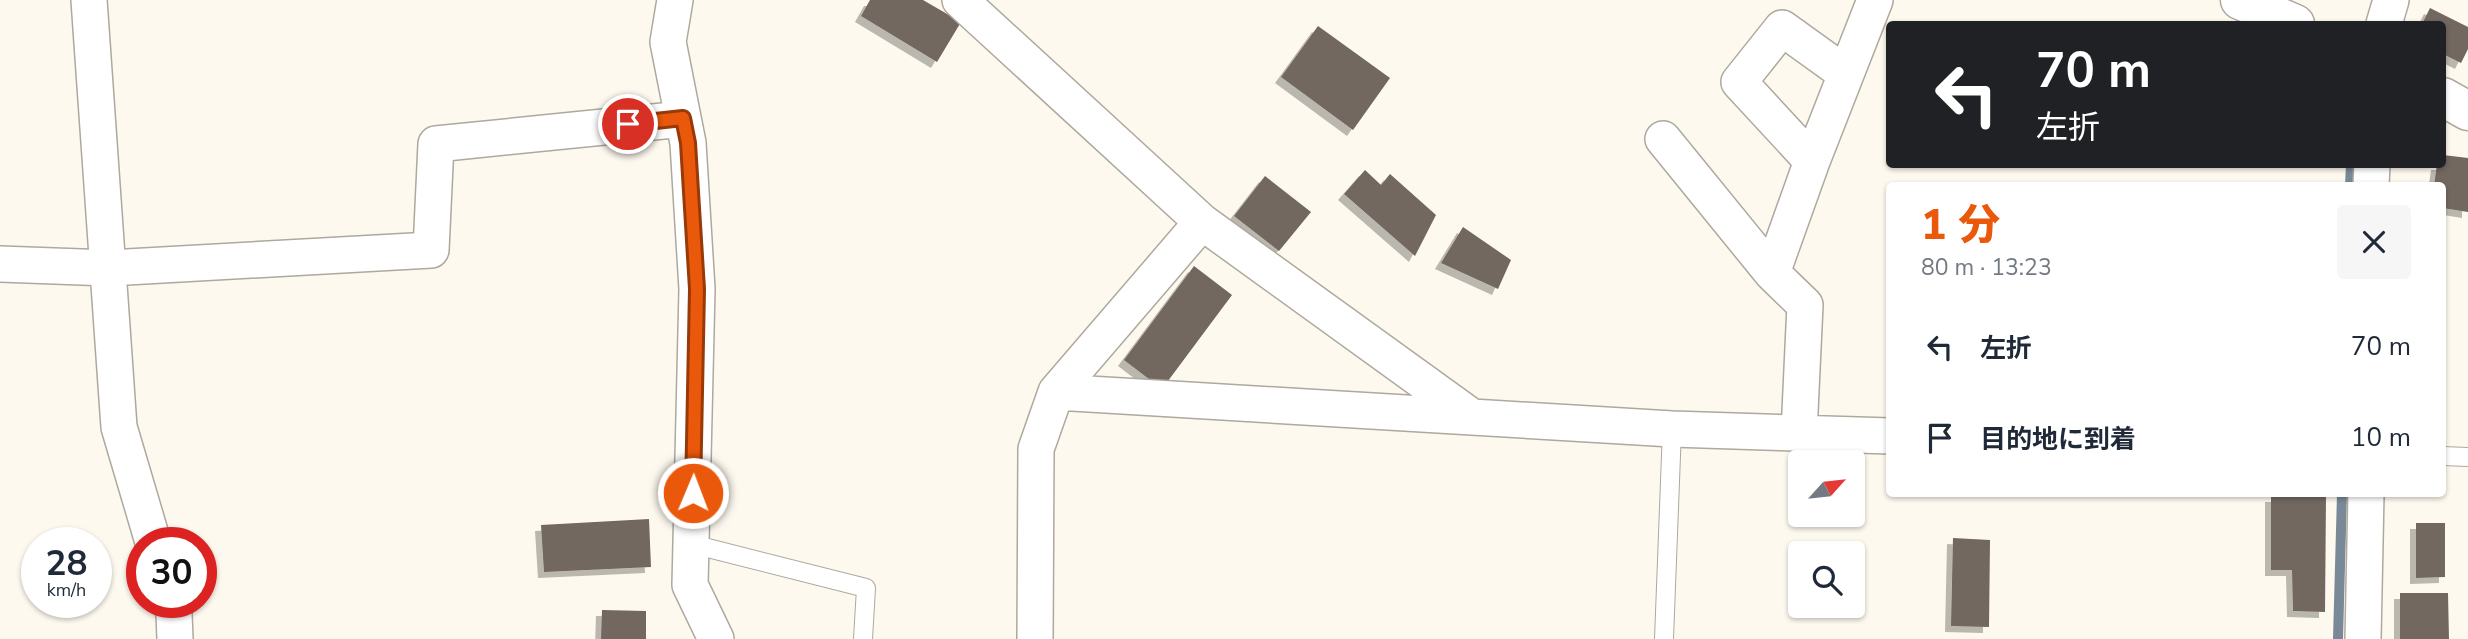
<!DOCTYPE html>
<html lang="ja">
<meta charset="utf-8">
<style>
body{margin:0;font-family:"Nunito Sans","Noto Sans JP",sans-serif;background:#f6f6f7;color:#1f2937;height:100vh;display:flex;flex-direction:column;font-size:26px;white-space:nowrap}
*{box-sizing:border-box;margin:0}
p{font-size:23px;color:#747a83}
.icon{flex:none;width:38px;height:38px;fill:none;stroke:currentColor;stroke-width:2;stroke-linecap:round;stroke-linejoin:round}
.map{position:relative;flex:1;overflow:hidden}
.drawer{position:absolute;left:1886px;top:182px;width:560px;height:315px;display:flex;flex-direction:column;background:#fff;border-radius:7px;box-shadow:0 2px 5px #0004}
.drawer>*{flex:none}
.guide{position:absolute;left:1886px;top:21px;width:560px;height:147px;border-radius:7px;box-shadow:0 2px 5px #0004;background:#202124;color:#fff;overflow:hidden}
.needle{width:46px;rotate:63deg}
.fabs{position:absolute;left:1788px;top:450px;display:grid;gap:14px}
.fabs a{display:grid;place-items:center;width:77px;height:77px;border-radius:7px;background:#fff;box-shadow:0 2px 5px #0004;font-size:35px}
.speed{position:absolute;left:21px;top:527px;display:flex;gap:14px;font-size:35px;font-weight:700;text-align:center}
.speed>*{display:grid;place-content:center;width:91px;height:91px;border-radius:50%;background:#fff;box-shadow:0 2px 5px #0004;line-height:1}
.speed small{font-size:18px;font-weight:400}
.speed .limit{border:10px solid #d22;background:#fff;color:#111}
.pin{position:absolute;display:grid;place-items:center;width:60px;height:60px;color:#fff;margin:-30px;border:4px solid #fff;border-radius:50%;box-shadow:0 2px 7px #0007}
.me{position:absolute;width:77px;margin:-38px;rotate:1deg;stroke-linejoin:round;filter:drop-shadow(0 0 5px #0008)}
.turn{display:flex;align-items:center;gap:24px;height:147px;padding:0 35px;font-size:32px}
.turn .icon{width:91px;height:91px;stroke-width:2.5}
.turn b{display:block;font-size:49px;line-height:60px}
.round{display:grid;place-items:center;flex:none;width:74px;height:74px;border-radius:7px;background:#f6f6f7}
.head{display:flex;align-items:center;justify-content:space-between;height:119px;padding:0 35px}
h1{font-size:42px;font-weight:800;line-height:52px;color:#ea580c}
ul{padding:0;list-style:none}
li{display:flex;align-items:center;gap:21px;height:91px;padding:0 35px}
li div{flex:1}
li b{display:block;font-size:26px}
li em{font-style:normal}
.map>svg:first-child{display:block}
</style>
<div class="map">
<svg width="2468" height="639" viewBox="0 0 2468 639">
<defs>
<filter id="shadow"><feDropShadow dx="-6" dy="6" stdDeviation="0" flood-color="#0004"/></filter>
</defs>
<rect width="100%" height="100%" fill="#fef9ef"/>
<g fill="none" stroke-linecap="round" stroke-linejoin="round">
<path stroke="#798998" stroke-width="10" d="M2350 186 2351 164
M2338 639 2342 494"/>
</g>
<path fill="#726760" filter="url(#shadow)" d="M870 0H923L961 22 937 62 861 16Z
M2430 8 2468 27V49L2461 63 2443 54V24H2422Z
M1318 26 1390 78 1353 130 1281 77Z
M2443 155 2468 158V212L2443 208V186H2434L2437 164H2443Z
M1365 170 1381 185 1390 174 1436 215 1415 256 1344 194Z
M1265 176 1311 212 1279 251 1234 216Z
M1463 227 1511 260 1498 289 1441 263Z
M1194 266 1232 295 1162 389 1124 360Z
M2271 496H2326L2325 612 2293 611 2292 570H2271Z
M649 519 651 567 544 572 541 525Z
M2416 523H2445V577L2416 578Z
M1953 538 1990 540 1989 627 1951 626Z
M2400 593H2448L2449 639H2400Z
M602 610 646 611V639H601Z"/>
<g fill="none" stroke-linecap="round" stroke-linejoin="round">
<g stroke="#aea89d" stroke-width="20">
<path id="lane" d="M2443 456 2468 457
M692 544 866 588 863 639
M1664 639 1672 429"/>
</g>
<g stroke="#aea89d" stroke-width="38">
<path id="street" d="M89 0 119 427 153 542
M675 0 668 42 688 143 697 289 690 585 716 639
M960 0 1202 222 1472 417 1672 429 1890 436
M2384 24 2391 0
M1663 139 1772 273
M1812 161 1739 82 1782 28 1846 74
M2371 186 2372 164
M0 264 109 268 431 250 436 144 683 119
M1056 392 1472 417
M1799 433 1805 305 1772 273 1812 161 1875 0
M171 602 174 614 175 639
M1035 639 1036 449 1056 392 1202 222
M2363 639 2366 494"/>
</g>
<g stroke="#aea89d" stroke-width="41">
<path id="secondary" d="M2240 0 2295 24
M2443 97 2468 111"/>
</g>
<use href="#lane" stroke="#fff" stroke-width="18"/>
<use href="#street" stroke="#fff" stroke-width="35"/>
<use href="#secondary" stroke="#fff" stroke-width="38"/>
</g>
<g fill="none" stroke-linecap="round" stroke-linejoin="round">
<g stroke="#983908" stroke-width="18">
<path id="route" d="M628 124 683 118 688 143 697 289 693 493"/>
</g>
<use href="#route" stroke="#ea580c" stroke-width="12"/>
</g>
</svg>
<div class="fabs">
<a><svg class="needle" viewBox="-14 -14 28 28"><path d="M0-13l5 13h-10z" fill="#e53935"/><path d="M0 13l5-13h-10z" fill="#747a83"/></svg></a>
<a><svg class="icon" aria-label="search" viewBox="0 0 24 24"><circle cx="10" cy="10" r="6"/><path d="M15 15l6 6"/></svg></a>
</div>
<div class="speed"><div>28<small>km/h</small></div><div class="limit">30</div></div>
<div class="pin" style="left:628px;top:124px;background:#d93025"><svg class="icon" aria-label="arrive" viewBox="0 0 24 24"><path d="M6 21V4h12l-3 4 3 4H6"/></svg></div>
<svg class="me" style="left:693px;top:493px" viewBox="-20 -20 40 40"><circle r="17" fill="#ea580c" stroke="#fff" stroke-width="3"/><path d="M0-11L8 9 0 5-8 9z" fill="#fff"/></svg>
<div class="guide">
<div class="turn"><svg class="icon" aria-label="left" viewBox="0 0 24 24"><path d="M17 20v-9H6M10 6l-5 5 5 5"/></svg><div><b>70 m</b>左折</div></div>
</div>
<section class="drawer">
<div class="head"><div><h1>1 分</h1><p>80 m · 13:23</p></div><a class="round"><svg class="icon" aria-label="close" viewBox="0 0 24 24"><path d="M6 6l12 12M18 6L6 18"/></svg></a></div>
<ul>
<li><svg class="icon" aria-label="left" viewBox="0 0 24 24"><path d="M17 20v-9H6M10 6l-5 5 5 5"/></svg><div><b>左折</b></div><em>70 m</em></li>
<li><svg class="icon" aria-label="arrive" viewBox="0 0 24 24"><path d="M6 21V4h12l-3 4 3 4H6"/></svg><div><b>目的地に到着</b></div><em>10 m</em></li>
</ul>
</section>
</div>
